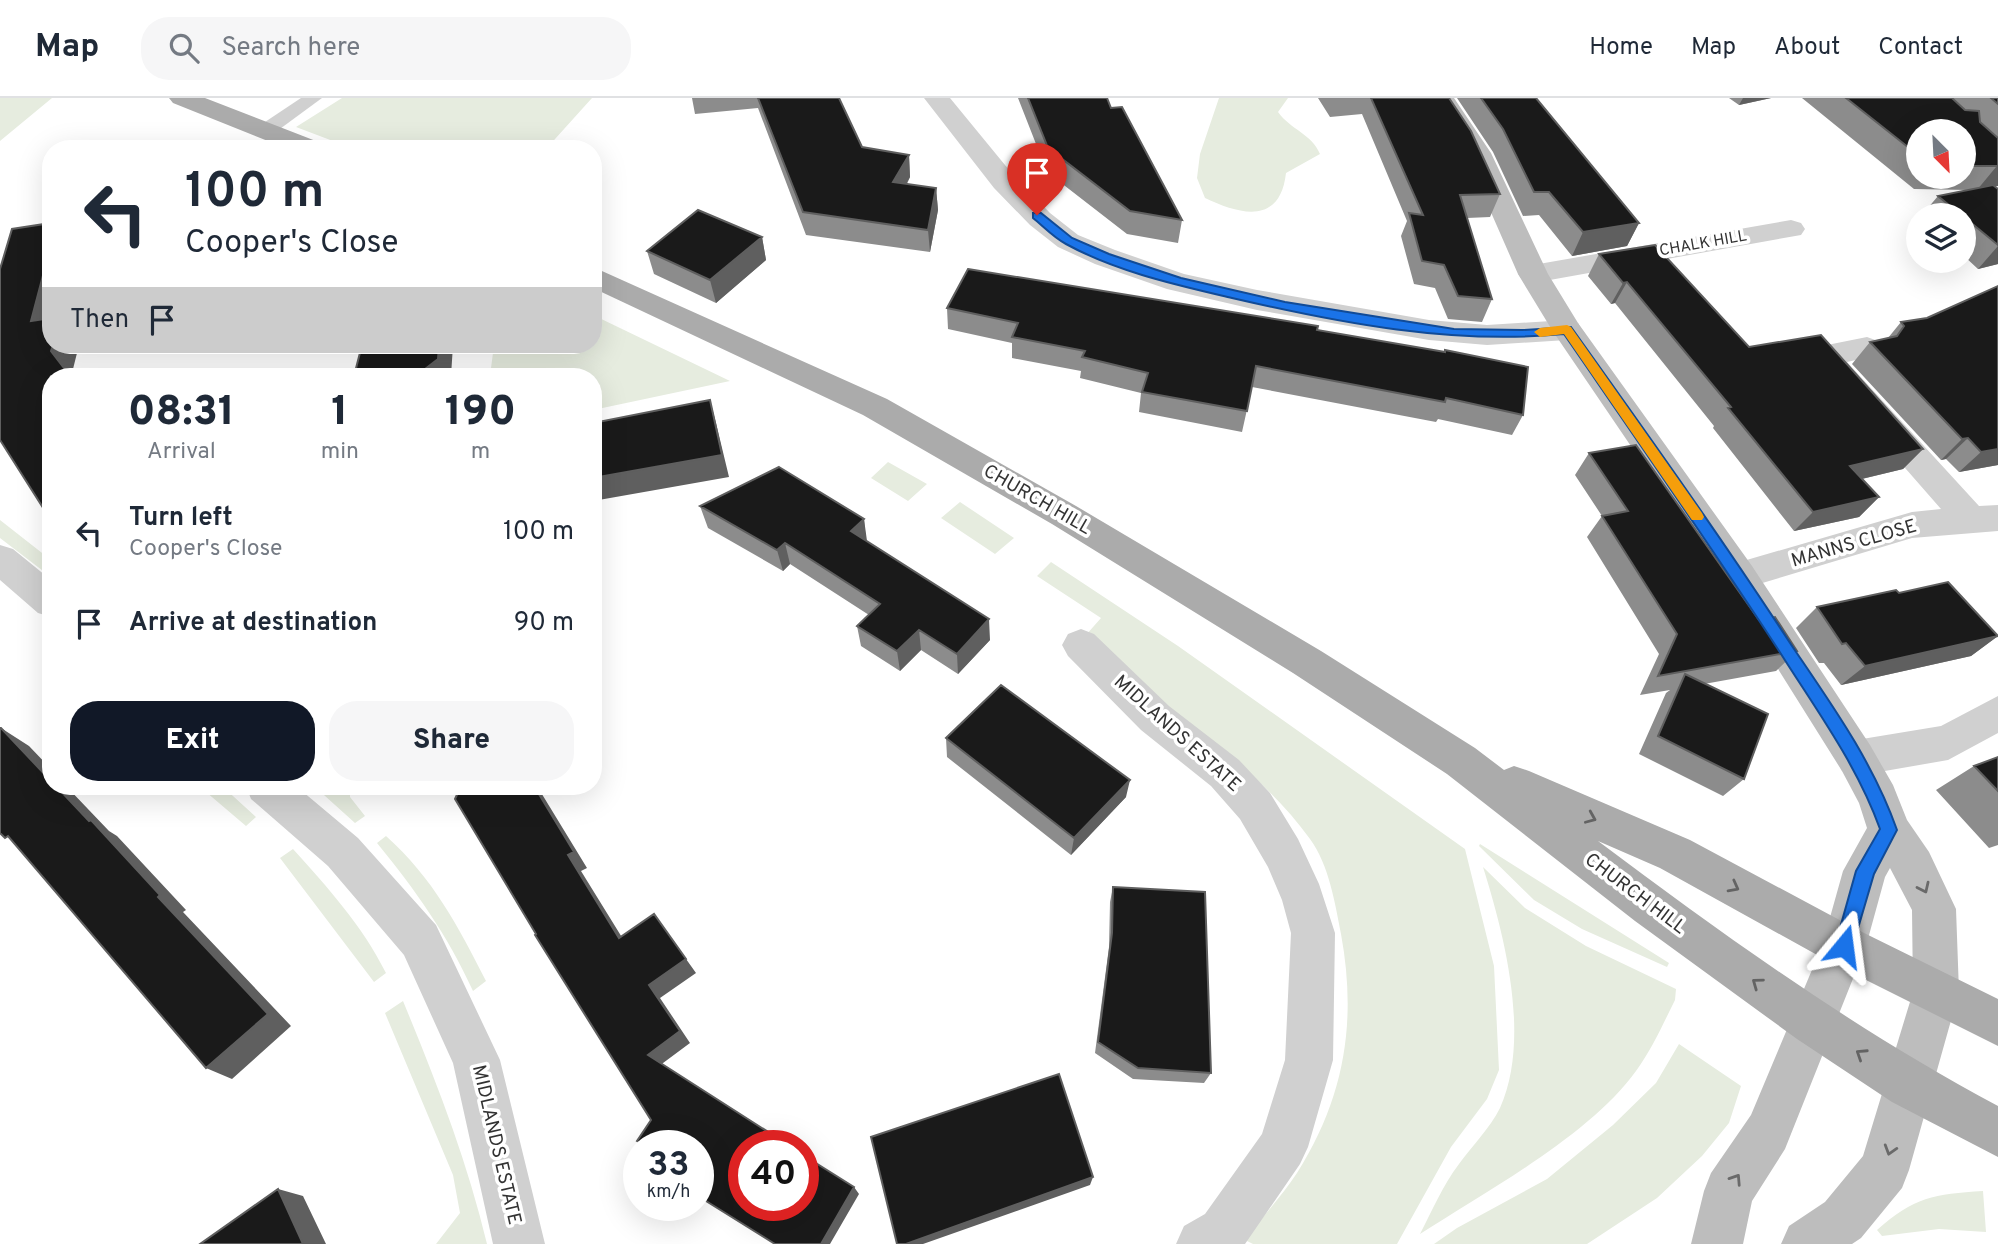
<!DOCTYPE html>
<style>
body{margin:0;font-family:Overpass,sans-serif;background:#f6f6f7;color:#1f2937;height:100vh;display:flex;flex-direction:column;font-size:26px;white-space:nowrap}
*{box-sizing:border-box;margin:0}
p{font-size:23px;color:#747a83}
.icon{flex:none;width:38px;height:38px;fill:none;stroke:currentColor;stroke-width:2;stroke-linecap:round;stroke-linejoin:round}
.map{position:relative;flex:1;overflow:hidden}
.drawer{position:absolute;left:42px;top:270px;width:560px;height:427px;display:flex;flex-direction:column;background:#fff;border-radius:28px;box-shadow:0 7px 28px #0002}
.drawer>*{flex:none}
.top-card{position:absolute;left:42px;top:42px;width:560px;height:214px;border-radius:28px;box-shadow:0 7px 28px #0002;background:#fff;color:#1f2937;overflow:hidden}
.needle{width:46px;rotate:156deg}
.controls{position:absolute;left:1906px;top:21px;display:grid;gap:14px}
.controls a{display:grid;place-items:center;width:70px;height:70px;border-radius:50%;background:#fff;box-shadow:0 7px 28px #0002;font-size:35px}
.speed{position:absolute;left:623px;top:1032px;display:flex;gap:14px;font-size:35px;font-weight:700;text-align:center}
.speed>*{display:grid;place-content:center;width:91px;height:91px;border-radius:50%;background:#fff;box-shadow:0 7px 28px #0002;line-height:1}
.speed small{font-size:18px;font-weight:400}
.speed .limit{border:10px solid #d22;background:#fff;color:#111}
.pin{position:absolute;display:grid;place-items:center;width:60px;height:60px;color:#fff;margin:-72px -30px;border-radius:50% 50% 50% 0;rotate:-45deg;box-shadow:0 0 7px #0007}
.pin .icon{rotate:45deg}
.me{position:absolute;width:77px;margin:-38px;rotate:16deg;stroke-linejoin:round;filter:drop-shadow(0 0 5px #0008)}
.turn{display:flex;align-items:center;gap:24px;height:147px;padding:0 28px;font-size:32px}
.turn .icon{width:91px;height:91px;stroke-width:2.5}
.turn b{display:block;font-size:49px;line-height:60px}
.then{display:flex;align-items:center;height:66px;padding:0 28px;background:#0003;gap:14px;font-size:26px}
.eta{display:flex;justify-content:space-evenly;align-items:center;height:119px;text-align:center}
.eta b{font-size:42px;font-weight:800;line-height:49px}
.action{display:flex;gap:14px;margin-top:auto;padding:14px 28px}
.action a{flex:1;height:80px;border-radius:28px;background:#111827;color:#fff;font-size:28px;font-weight:800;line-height:80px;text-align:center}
.action a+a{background:#f6f6f7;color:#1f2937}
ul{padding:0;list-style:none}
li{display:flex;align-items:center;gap:21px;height:91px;padding:0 28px}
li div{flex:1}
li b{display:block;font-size:26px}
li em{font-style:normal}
header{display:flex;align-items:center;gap:42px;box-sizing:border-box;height:98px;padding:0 35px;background:#fff;border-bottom:2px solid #e0e1e3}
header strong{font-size:33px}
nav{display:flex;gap:38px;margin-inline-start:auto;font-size:24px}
.search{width:490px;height:63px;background:#f6f6f7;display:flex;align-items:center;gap:18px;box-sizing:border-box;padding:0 24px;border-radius:28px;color:#747a83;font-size:26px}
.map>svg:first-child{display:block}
</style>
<header>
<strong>Map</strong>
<div class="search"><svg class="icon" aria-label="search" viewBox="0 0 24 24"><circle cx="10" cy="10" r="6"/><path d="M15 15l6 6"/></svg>Search here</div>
<nav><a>Home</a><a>Map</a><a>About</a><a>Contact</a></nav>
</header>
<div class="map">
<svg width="1998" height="1146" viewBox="0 0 1998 1146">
<rect width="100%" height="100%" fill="#fff"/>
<path fill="#e6ecdf" d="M0 0H52L0 43Z
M342 0H592L546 51H354L296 29Z
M1219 0H1288L1278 14C1291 32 1312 36 1320 56L1286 75C1280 127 1241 117 1205 100L1197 80 1200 56Z
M593 217 730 283 593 312V278H490L494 247H593Z
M888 364 927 386 908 403 871 380Z
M960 404 1014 440 995 456 941 420Z
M0 422 51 462V479L0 440Z
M1051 464 1178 548 1465 751 1494 868 1499 972 1487 1001 1451 1049 1397 1146H1253L1245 1142C1262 1119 1282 1098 1297 1075 1345 999 1357 923 1341 836 1335 805 1329 767 1310 741 1271 687 1218 648 1166 607 1139 585 1113 561 1086 537L1101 520 1037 478Z
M199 688H222L256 719 246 728Z
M314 688H350V699L365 718 355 725Z
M386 738C433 780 458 828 486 883L473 893C447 836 416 793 377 745Z
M1480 746 1669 865 1667 869 1582 831 1534 802 1479 748Z
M293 751C328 790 362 827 386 875L374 884 280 760Z
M1483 769 1525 810 1586 848 1676 891 1675 902C1663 926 1652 951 1636 973 1590 1037 1487 1093 1420 1136 1432 1113 1443 1087 1459 1066 1472 1048 1490 1030 1500 1010 1531 941 1505 839 1483 769Z
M403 903C436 983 467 1062 487 1146H436L460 1115 453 1077 385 915Z
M1679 946 1741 988 1729 1025 1702 1058 1657 1100 1587 1146H1434L1457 1130 1547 1081 1613 1027 1656 985Z
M1983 1093 1986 1134 1939 1131 1882 1138 1877 1132C1914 1099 1934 1096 1983 1093Z"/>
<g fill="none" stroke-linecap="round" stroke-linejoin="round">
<path fill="#d0d0d0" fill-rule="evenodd" d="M301 0H322L273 36H259L256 32 259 28Z"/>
<path fill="#d0d0d0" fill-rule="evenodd" d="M924 0H950L1014 78 1050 115 1078 137 1115 152 1184 176 1257 192 1429 222 1487 227 1567 222 1578 225 1582 232 1578 239 1567 242 1487 247 1429 242 1257 212 1167 191 1095 166 1058 149 1030 127 994 90Z
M1791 122 1801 125 1805 131 1801 137 1533 185 1523 183 1518 176 1523 169 1533 167Z
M1867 239 1878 243 1883 250 1878 257 1847 264 1979 408 1998 407V433L1912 440 1739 492 1726 488 1721 478 1726 468 1912 414 1941 411 1807 258 1812 250Z
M0 447 13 451 51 482V519L38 515 0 482Z
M1081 531 1094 536 1169 608 1239 662 1270 695 1298 741 1319 786 1335 835 1333 962 1308 1049 1300 1066 1245 1146H1176L1184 1128 1205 1116 1262 1036 1285 962 1291 835 1282 802 1268 769 1240 721 1211 688 1141 632 1068 558 1062 547 1068 536Z
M1998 598V635L1948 662 1856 678 1842 673 1836 660 1842 647 1856 642 1941 628Z
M246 688H296L358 740 436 827 500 962 545 1146H493L453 965 404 857 328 768 251 701Z"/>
<path fill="#bdbdbd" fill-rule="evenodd" d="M1428 0H1454L1491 55 1548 176 1578 225 1752 468 1870 647 1893 687 1907 722 1929 754 1956 811 1959 894 1909 1072 1902 1090 1861 1140 1852 1146H1781L1789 1128 1825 1104 1863 1058 1913 894 1912 812 1890 770 1885 779 1866 848 1785 1051 1752 1103 1743 1146H1691L1704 1093 1711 1075 1751 1017 1822 848 1843 773 1867 730 1859 705 1842 673 1726 488 1552 232 1518 176 1465 55Z"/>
<path fill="#ababab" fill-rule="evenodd" d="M169 0H205L321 45 325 51H288L173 5Z
M593 169 887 301 1076 408 1321 553 1475 650 1504 672 1514 668 1529 673 1690 742 1860 833 1998 901V948L1828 863 1660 770 1598 743C1726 839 1857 933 1998 1008V1059L1892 1004 1797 941 1635 823 1447 676 1293 575 1052 426 863 317 593 190Z"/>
</g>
<path fill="#8c8c8c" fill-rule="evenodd" d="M692 0H839L862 49 909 57 910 79 907 86 936 90 938 112 930 154 806 137 758 10 695 16Z
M1018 0H1107L1111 10 1182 122 1178 145 1127 136 1047 74Z
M1318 0H1449L1500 96 1490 119 1467 120 1492 201 1482 224 1448 221 1435 190 1414 186 1401 138 1407 123 1362 16 1330 19Z
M1457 0H1536L1639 125 1627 148 1572 158 1539 117 1523 118 1493 54Z
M1729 0H1771L1739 7Z
M1802 0H1998V88H1994L1998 91V166L1978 171 1964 158V117H1922L1938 98 1968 92 1914 91ZM1918 33H1964V79H1918Z
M762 139 766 162 716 205 654 176 647 153Z
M1599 156 1749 249 1923 351 1903 371 1862 381 1879 399 1859 419 1794 433 1713 330 1714 328 1615 205 1611 206 1588 178Z
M947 210 1317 232 1444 254 1445 252 1523 317 1512 337 1438 321 1436 324 1252 289 1242 334 1139 314 1141 295 1080 280 1081 273 1012 260V245L948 231Z
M1901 224 1998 367 1959 374 1946 361 1941 362 1852 266 1870 244 1888 240Z
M1589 355 1759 522 1797 553 1776 573 1704 586 1744 681 1723 698 1639 656 1666 595 1670 592 1640 597 1659 556 1587 439 1602 418 1575 377Z
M700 408 864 421 866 443 990 542 958 576 921 552 900 573 861 548 857 528 869 517 790 466 783 473 708 430Z
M1899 495 1998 538 1971 558 1841 587 1824 565H1819L1796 530 1817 509Z
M946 640 1126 699 1071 757 947 659Z
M1998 659V747L1989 750 1936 692 1974 668Z
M1113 789 1211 975 1204 985 1133 981 1095 955 1109 849 1110 804Z"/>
<path fill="#5f5f5f" d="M1743 0H1771L1739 7Z
M909 57 910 79 895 106 893 84Z
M1998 68V88L1977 92 1996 69Z
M936 90 938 112 930 154 928 132Z
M1639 125 1627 148 1572 158 1583 134Z
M762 139 766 162 716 205 710 182Z
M51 147V245L31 223Z
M1998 148V166L1978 171Z
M1627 184 1615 205 1611 206 1623 185Z
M53 247H79L72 275 74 278H70L51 253Z
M439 247H453L451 278H416Z
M710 302 716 325 729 379 593 403V380Z
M1968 340 1946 361 1941 362 1962 341Z
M1923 351 1903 371 1832 388 1850 368Z
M1998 351V367L1959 374 1981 354Z
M1879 399 1859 419 1794 433 1813 414Z
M864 421 867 443 854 455 851 433Z
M785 445 790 466 783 473 777 452Z
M989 521 990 542 958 576 957 556Z
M919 532 921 552 900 573 897 553Z
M1998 538 1971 558 1841 587 1865 568Z
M1 630 29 648 51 671V683Z
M1130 682 1126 699 1071 757 1074 740Z
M56 688H66L109 733 117 738 186 812 183 814 291 928 232 981 206 970 158 799Z
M534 688H537L587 770 581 773 631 854 619 840 568 757Z
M654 816 696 875 660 900 690 945 659 968 648 957 649 887Z
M1093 1079 1090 1087 923 1146H906Z
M854 1089 859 1096 830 1146H821Z
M278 1091 303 1098 326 1146H303Z"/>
<path fill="#1a1a1a" stroke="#5f5f5f" stroke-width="2" d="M758 0H839L862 49 909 57 893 84 936 90 928 132 803 114Z
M1028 0H1107L1111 10 1122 9 1182 122 1130 113 1048 50Z
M1371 0H1449L1471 33 1500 96 1460 97 1492 201 1458 198 1444 167 1422 163 1409 115 1423 117Z
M1481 0H1536L1639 125 1583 134 1549 94H1534L1503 31Z
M1846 0H1952L1965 12 1979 13 1980 24 1998 40V68H1964V33H1918V57Z
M1991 0H1998V6Z
M1993 87 1998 91V147L1964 119V117H1961L1938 98Z
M698 112 762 139 710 182 647 153Z
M51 125V147L31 223 51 220V247H53L51 253 70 278H51V416H47L0 342V171L12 131Z
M1655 147 1749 249 1821 237 1923 351 1850 368 1879 399 1813 414 1728 310 1731 309 1627 184 1623 185 1599 156Z
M968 171 1318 228 1317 232 1445 254V252L1528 269 1523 317 1446 300 1445 304 1256 268 1247 313 1142 294 1148 275 1082 259 1085 253 1012 239 1018 225 947 210Z
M1998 188V351L1981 354 1968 340 1962 341 1870 244 1897 238 1904 228 1901 224 1927 220Z
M362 247H439L438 261 416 278H354Z
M710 302 722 357 593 380V325Z
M1636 347 1759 522 1775 519 1797 553 1658 578 1677 536 1602 418 1628 413 1589 355Z
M779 369 864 421 851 433 989 521 957 556 919 532 897 553 857 528 880 506 785 445 777 452 700 408Z
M1948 484 1998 538 1865 568 1846 545 1842 546 1817 509 1896 492 1899 495Z
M1685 576 1768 616 1744 681 1658 638Z
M1001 587 1130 682 1074 740 946 640Z
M0 630H1L51 683V688H56L89 723 91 722 160 797 158 799 268 916 206 970 8 738 5 740 0 735Z
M1998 659V693L1974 668Z
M461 688H534L574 754 568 757 619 840 654 816 686 861 649 887 680 933 648 957 790 1048H744V1108H803V1057L854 1089 821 1146H775L698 1098V1048H645L637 1043 651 1022 535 837 536 836 455 701Z
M1113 789 1205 794 1211 975 1138 970 1098 944 1112 835Z
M1059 976 1093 1079 906 1146H897L871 1039Z
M278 1091 303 1146H200Z"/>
<defs><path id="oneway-chevron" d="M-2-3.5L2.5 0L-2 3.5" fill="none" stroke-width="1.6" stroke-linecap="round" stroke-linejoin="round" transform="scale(1.75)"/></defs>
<g stroke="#636363">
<use href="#oneway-chevron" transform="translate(1591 720) rotate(23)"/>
<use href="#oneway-chevron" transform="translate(1734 789) rotate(28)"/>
<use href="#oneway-chevron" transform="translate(1757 885) rotate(-144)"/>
<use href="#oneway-chevron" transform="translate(1861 956) rotate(-147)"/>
</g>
<g stroke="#6a6a6a">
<use href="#oneway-chevron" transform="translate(1924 790) rotate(65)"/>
<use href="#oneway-chevron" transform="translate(1890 1052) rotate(107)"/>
<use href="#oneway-chevron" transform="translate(1736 1081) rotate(-57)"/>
</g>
<path fill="#1a73e8" stroke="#114b97" stroke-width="2" d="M1033 115H1041L1072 140 1109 156 1181 180 1285 204 1454 231 1522 232 1571 229C1646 334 1721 439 1792 548 1832 607 1873 664 1897 732L1874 776 1851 854 1844 857 1838 854 1835 848 1856 773 1880 731C1857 667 1817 613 1781 556 1711 448 1637 342 1564 236 1453 247 1340 225 1232 200 1177 187 1117 174 1066 146 1054 140 1043 128 1033 120Z"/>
<path fill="#f59e0b" d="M1567 227 1571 229 1702 415 1704 419 1702 422H1692L1564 236 1540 239 1534 234 1540 230Z"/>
<g text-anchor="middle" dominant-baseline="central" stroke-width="7" stroke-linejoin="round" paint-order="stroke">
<g font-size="16" fill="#333" stroke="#fff">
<text transform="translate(1703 146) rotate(-10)">CHALK HILL</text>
</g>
<g font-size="19" fill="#333" stroke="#fff">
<text transform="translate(1037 402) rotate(30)">CHURCH HILL</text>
<text transform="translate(1854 446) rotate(-16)">MANNS CLOSE</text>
<text transform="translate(1177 636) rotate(42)">MIDLANDS ESTATE</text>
<text transform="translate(1635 796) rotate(37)">CHURCH HILL</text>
<text transform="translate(496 1047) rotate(77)">MIDLANDS ESTATE</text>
</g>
</g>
</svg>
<div class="controls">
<a><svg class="needle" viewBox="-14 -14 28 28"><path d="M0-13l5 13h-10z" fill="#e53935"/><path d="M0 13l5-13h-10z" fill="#747a83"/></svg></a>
<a><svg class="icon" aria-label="layers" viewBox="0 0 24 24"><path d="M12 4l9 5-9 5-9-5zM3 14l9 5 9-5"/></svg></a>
</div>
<div class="speed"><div>33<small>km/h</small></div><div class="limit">40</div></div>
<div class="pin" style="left:1037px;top:117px;background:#d93025"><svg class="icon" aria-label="arrive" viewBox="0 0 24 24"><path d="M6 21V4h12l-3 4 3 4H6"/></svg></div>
<svg class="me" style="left:1844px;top:848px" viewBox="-20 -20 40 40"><path d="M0-17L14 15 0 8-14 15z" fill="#1a73e8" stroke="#fff" stroke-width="4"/></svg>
<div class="top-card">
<div class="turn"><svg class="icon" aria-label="left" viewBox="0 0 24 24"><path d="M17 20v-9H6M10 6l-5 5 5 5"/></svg><div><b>100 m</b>Cooper's Close</div></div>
<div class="then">Then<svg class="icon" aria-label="arrive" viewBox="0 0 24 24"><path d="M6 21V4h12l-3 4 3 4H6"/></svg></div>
</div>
<section class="drawer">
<div class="eta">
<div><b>08:31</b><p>Arrival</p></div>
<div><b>1</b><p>min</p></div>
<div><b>190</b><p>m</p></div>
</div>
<ul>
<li><svg class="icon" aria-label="left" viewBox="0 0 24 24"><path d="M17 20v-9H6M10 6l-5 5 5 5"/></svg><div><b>Turn left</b><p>Cooper's Close</p></div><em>100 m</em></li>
<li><svg class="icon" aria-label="arrive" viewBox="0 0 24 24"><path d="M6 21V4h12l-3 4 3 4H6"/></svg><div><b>Arrive at destination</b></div><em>90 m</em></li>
</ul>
<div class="action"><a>Exit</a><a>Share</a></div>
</section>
</div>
